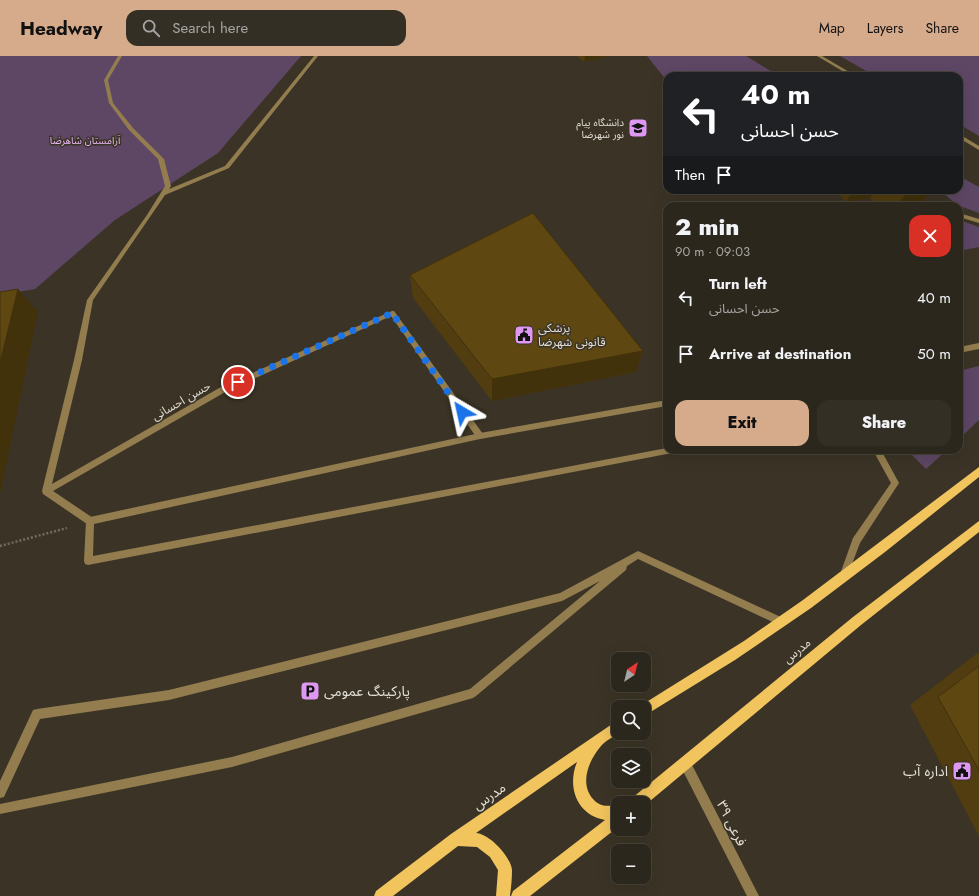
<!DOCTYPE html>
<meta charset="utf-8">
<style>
body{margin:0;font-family:Jost,"Noto Sans Arabic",sans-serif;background:#342f25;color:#f1f3f6;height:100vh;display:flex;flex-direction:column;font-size:15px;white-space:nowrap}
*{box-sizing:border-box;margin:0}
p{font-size:13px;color:#a6a5a3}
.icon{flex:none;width:22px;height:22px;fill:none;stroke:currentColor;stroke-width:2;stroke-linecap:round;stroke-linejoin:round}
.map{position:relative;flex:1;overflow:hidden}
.details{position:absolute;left:663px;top:146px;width:300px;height:252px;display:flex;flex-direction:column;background:#2c271c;border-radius:12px;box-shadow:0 4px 16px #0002,0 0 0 1px #48443b}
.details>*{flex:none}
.guide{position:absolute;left:663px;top:16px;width:300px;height:122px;border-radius:12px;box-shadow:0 4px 16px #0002,0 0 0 1px #48443b;background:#202124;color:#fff;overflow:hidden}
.needle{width:26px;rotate:35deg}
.controls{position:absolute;left:611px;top:596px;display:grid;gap:8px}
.controls a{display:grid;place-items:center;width:40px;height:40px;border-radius:8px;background:#2c271c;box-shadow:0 4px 16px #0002,0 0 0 1px #48443b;font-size:20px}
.pin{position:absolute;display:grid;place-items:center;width:34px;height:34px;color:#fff;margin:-17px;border:2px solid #fff;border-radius:50%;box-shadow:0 1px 4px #0007}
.me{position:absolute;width:44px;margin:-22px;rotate:324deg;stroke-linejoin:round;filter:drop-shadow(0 0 3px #0008)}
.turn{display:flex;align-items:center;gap:14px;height:84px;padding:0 12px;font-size:18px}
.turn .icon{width:52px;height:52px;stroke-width:2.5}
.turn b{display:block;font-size:28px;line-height:34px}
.then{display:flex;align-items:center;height:38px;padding:0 12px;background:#0003;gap:8px;font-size:15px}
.round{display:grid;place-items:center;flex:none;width:42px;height:42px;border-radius:12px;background:#342f25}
.summary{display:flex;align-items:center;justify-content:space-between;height:68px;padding:0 12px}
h1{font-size:24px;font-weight:800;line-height:30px}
.button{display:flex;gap:8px;margin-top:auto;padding:8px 12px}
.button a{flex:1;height:46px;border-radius:12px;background:#d6ab8b;color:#111;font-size:16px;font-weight:800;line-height:46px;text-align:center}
.button a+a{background:#342f25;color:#f1f3f6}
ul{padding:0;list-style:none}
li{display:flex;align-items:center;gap:12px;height:56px;padding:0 12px}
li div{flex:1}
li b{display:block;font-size:15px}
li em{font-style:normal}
header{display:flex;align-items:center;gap:24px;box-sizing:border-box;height:56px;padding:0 20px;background:#d6ab8b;color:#111}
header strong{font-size:19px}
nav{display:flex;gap:22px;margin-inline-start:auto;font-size:14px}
.search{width:280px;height:36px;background:#342f25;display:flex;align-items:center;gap:10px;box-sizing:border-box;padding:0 14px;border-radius:12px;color:#a6a5a3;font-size:15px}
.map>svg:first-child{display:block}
</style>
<header>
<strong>Headway</strong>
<div class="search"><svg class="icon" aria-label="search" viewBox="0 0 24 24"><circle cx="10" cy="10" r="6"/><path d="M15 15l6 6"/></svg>Search here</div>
<nav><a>Map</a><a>Layers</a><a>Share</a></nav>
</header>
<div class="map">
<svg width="979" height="840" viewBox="0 0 979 840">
<rect width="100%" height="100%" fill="#3b3426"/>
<path fill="#5e4765" d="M0 0H301L218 97 115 164 35 233 0 239Z
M647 0H746L774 17 765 20H667V25Z
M840 0H979V80L959 68V20H875Z
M959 120 979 131V157L957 149 940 134H959Z
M959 164 979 171V191L959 195Z
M979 310V364L959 383V315Z
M907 394H947L926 413Z"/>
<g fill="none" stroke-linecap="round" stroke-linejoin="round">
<path stroke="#726c60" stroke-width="2.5" stroke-dasharray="2 2" stroke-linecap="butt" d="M0 490 67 472"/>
<path fill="#937d4f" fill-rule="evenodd" d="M817 0H822L856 20H851Z
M959 78 979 90V94L959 82Z
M929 147 935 149 936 150H927V148Z
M959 157 979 163V167L959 161Z
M638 495 785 563 787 566 785 569 782 571 779 569 638 503 627 510 626 514 476 640 473 642 232 711 0 758V748L232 701 470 633 600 525 562 545 169 644 40 663 4 741 0 742V725L33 654 37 653 169 634 560 537Z"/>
<path fill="#937d4f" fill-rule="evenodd" d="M118 0H122L108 24 113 47 133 72 164 103 171 130 169 133 225 110 314 0H318L229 112 165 139 93 244 82 304 52 428 221 331 392 255H394L483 378 484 380 483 382H477L391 260 227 335 53 435 93 462 94 465 93 468 90 469 87 468 43 438 42 435 74 304 87 244 147 159 165 130 158 103 129 74 109 47 104 24Z
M685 702 689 703 759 840H747L681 711 680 707 681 703Z"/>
<path fill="#937d4f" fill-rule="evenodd" d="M979 287V293L959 297V291Z
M667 344V350L480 383 94 468 93 500 667 392V394H676L675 396 672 397 88 509 85 508 84 505 86 465 87 462 90 461 480 377Z
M871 394H881L899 427 860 487 847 521 846 524 843 525 840 524 839 521 853 482 891 427 875 398Z"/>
<path fill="#f2c45e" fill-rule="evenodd" d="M979 411V421L885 496 811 552 735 604 644 660V651H639L640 650 744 585 803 544Z
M979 465V476L861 569 644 750V747H630L632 742 853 561Z
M618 664 619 677C613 681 605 685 601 690 589 704 579 727 593 743 600 751 608 751 618 748V771L530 840H511L513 835 605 764C576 759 567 730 577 706L476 777C490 778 511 801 512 814 512 823 511 832 510 840H496L498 814 490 801 477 791 458 790 393 840H374L376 835 451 778Z"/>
</g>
<path fill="#513d0f" d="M577 0H610L584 6Z
M835 134H931L920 150H878L870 142 846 146Z
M410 219 643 295 636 316 492 345 413 242Z
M979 596V780L910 649Z"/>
<path fill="#42320c" d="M585 0H610L584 6Z
M853 134H875L870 142 846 146Z
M908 134H931L920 150H897Z
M18 233 38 256 0 438V307Z
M643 295 636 316 492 345V323Z"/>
<path fill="#5e4711" stroke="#42320c" d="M533 157 643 295 492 323 410 219Z
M18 233 0 307V236Z
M979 610V714L938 641Z"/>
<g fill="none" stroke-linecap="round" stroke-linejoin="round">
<path stroke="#1a73e8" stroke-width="7" stroke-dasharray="0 12.6" d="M238 326 392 257 462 356"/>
</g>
<defs>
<g id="university-square" transform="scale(1)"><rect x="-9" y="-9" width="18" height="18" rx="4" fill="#de98f2" stroke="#3b3426"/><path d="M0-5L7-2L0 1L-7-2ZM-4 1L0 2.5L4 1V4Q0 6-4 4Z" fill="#111"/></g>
<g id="civic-square" transform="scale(1)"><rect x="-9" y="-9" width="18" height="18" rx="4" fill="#de98f2" stroke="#3b3426"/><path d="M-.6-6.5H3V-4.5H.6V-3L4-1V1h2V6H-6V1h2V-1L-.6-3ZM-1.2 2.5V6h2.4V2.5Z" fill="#111"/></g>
<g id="parking-square" transform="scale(1)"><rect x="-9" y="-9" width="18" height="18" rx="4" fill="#de98f2" stroke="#3b3426"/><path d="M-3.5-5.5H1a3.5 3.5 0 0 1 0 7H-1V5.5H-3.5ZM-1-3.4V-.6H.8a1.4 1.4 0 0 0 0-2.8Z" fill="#111"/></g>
</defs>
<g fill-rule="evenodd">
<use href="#university-square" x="638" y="72"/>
<use href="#civic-square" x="524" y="279"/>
<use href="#parking-square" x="310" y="635"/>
<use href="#civic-square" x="962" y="715"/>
</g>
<g text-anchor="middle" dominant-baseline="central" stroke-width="3" stroke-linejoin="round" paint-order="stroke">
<g font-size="10" fill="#e2ded5" stroke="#3b3426" text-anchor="end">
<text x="624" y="66">دانشگاه پیام<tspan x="624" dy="12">نور شهرضا</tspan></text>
</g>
<g font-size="10" fill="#e8b7f5" stroke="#3b3426">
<text x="85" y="84">آرامستان شاهرضا</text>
</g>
<g font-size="12" fill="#e2ded5" stroke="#3b3426" text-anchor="start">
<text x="538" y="272">پزشکی<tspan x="538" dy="14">قانونی شهرضا</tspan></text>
</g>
<g font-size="12" fill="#e2ded5" stroke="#3b3426">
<text transform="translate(181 345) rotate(-30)">حسن احسانی</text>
<text transform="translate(797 595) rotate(-40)">مدرس</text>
</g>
<g font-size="14" fill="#e2ded5" stroke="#3b3426" text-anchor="start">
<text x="324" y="635">پارکینگ عمومی</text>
<text x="948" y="715" text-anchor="end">اداره آب</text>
</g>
<g font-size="14" fill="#e2ded5" stroke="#3b3426">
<text transform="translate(489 740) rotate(-35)">مدرس</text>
<text transform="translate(732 767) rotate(63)">فرعی ۳۹</text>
</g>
</g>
</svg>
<div class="controls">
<a><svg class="needle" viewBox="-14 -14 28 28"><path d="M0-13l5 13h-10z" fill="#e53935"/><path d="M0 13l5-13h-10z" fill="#a6a5a3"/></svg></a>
<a><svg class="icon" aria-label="search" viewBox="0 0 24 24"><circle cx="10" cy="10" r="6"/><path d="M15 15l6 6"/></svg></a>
<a><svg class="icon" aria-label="layers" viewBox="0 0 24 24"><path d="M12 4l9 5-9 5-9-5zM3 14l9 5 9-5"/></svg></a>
<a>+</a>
<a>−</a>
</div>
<div class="pin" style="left:238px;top:326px;background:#d93025"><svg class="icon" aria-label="arrive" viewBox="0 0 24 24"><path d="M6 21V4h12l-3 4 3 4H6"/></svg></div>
<svg class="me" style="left:462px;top:356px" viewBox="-20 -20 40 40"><path d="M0-17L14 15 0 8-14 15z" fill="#1a73e8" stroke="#fff" stroke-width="4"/></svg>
<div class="guide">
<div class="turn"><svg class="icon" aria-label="left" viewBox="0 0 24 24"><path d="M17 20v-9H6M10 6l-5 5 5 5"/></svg><div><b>40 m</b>حسن احسانی</div></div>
<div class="then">Then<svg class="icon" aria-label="arrive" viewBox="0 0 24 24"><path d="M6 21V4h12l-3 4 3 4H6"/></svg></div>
</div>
<section class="details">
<div class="summary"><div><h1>2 min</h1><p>90 m · 09:03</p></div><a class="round" style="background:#d93025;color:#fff"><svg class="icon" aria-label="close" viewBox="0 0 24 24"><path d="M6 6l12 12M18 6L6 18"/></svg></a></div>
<ul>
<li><svg class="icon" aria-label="left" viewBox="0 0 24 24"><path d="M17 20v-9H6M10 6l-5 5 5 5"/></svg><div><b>Turn left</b><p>حسن احسانی</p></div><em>40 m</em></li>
<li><svg class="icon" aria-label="arrive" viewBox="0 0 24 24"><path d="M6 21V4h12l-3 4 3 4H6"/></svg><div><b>Arrive at destination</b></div><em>50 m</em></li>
</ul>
<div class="button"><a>Exit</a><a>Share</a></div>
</section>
</div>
